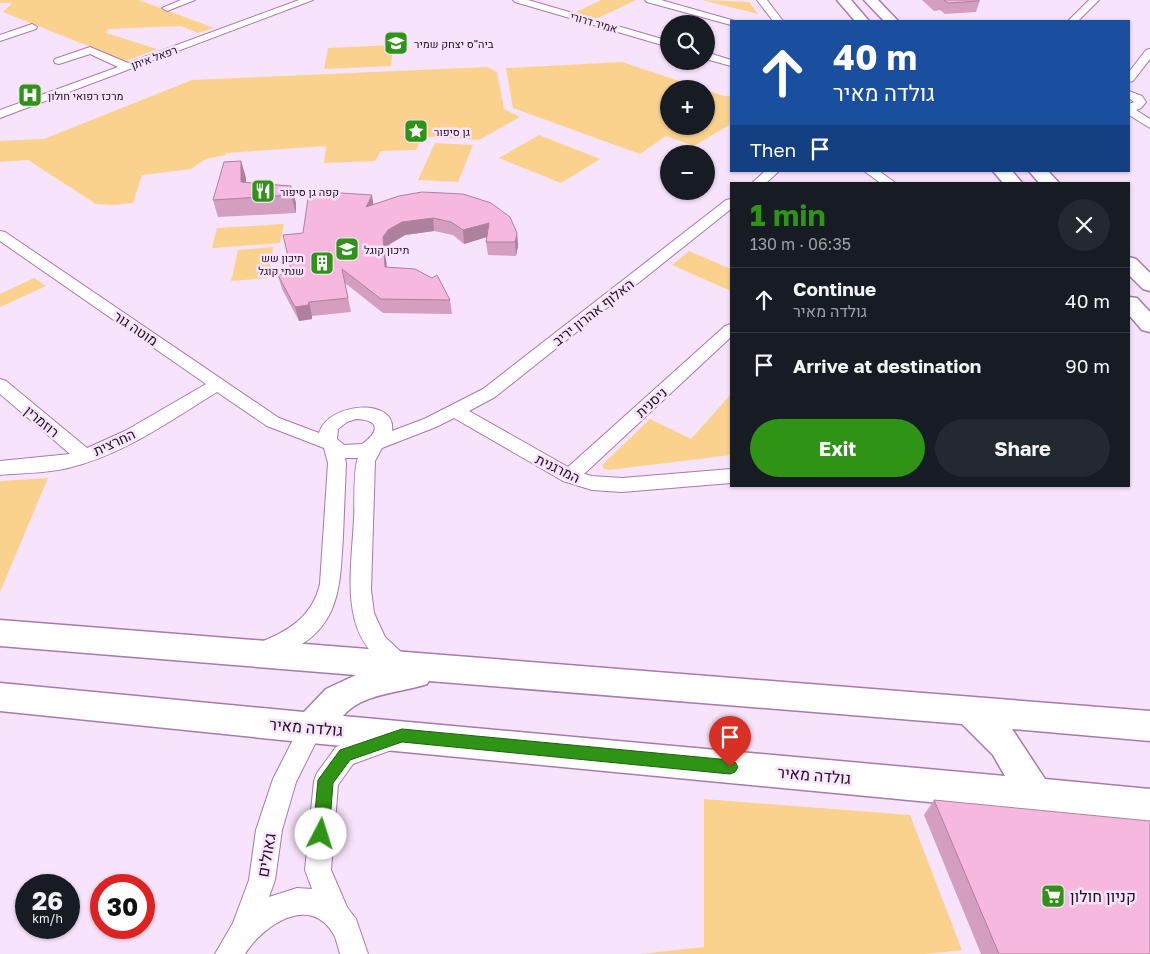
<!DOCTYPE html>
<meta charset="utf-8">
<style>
body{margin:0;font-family:"Golos Text",Heebo,sans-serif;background:#242831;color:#f1f3f6;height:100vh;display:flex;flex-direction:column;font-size:19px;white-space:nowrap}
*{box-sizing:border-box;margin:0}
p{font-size:16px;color:#9ea1a6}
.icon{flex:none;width:28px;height:28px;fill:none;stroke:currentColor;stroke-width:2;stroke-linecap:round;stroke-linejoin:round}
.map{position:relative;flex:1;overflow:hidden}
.details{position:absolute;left:730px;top:182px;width:400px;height:305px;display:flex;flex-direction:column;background:#171b24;border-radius:0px;box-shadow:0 1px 4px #0004}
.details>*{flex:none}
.guide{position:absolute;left:730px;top:20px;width:400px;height:152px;border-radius:0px;box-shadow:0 1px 4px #0004;background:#1a4fa0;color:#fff;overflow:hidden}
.controls{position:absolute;left:660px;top:15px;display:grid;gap:10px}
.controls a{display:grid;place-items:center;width:55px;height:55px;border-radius:50%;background:#171b24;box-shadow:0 1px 4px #0004;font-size:25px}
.speed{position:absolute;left:15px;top:874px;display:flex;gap:10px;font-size:25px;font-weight:700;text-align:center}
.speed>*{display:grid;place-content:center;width:65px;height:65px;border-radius:50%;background:#171b24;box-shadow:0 1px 4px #0004;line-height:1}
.speed small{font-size:12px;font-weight:400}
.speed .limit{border:8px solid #d22;background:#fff;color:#111}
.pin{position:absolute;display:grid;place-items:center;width:42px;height:42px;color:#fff;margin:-51px -21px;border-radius:50% 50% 50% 0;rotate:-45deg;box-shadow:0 0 5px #0007}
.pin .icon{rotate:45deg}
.me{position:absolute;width:55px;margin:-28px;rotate:5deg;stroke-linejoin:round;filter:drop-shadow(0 0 4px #0008)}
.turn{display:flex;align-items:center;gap:18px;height:105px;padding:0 20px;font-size:22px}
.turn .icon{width:65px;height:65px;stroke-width:2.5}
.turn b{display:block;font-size:35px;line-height:42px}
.then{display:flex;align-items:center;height:48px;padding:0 20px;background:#0003;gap:10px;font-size:19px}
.round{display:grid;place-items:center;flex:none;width:52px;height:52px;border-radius:26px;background:#242831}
.overview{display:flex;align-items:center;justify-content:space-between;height:85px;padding:0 20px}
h1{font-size:30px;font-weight:700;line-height:38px;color:#2f9316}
.cta{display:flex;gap:10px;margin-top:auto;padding:10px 20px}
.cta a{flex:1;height:58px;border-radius:30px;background:#2f9316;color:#fff;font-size:20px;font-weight:700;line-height:58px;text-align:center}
.cta a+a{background:#242831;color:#f1f3f6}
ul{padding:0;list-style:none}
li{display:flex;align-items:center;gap:15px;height:65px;padding:0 20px;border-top:1px solid #363941}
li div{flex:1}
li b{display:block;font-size:19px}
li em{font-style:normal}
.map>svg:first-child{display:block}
</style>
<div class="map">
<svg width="1150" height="954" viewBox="0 0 1150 954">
<rect width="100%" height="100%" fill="#f7e3fb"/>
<path fill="#fad28e" d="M0 0H139L214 28 198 33 181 26 108 29 106 33 157 49 126 61 3 12 12 3H0Z
M601 0H636L596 19 574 13Z
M702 0 749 2 758 14Z
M393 45 391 66 324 69 328 48Z
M622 62 703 89H669V126H706V90L724 96H731V124L694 146 666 136 640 154 513 108 506 68Z
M487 67 497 72 504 109 520 117 479 140 422 136 416 150 381 151 375 161 324 163 326 146 226 153 225 155 206 159 191 169 142 175 133 203 112 205 96 204 28 160 0 162V141L44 139 192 80Z
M539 135 600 159 561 183 499 158Z
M435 143 473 145 458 182 418 180Z
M284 224 280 243 212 248 217 228Z
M273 247 268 278 231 281 238 250Z
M689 251 731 269V291L672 265Z
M34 278 46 286 0 307V294Z
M731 394V455L609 470 604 469 602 465 650 419 691 439Z
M48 478 0 592V481Z
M704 799 910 815 962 950 926 954H640L704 947Z"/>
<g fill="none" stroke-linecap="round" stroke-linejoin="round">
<g stroke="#a779b0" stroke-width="2">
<path id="street" d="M181 0H195L167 11 162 8Z
M299 0H313L0 118V110L118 67 90 54 59 64 55 63 54 61 55 59 90 47 128 63Z
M513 0H528L669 41V47L515 2Z
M645 0H661L735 21H731V25L647 2Z
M757 0H767L783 21H773Z
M1089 0H1099L1078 21H1068Z
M32 24 37 27 36 29 0 41V35Z
M1150 49V59L1133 81 1129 82V72L1146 50Z
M706 52 731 60V66L706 59Z
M1129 91 1142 96 1146 102 1141 108 1136 110 1150 119V128L1129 115V104L1134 102 1129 98Z
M765 171H779L765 184H751Z
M864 171H879L897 184H882Z
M731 199V209L495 397 469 411 568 467 725 326 731 324V337L584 474 592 476 622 478 731 469V483L622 492 592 490 563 481 454 418 436 427 382 448 375 461 371 590 374 613 385 637 401 652 412 656 415 663 412 670 404 673C336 648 351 577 354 519 355 505 353 470 358 458H345L346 463C345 487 344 511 343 536 340 583 341 627 291 650 280 656 267 662 255 658L252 651 255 644C286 633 312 618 320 584L328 463 324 448 267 426 217 392C170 421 123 455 68 468 46 473 23 473 0 475V461L70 454 0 394V379L6 381 87 448 125 431 206 384 0 241V231L5 232 279 418 319 433C328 402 397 397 392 431L424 419 483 389 726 200ZM356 419C380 420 380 431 362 444L344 445 337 439 338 429 347 422Z
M311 717 319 720 323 728 296 782 282 830 275 880 269 897 297 888 312 889 305 870 314 781 317 773 336 747 389 729 397 732 401 740 397 748 353 764 338 785 331 870 347 907 356 919 368 954H340C338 948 337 941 334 935 311 893 263 925 245 954H215L233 923 249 880 256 830 273 779 303 720Z"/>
</g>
<g stroke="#a779b0" stroke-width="3">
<path id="secondary" d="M837 0H851L869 21H855Z
M864 0H878L898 21H884Z
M993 171H1012L1023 184H1004Z
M1029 171H1048L1060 184H1040Z
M1129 257 1136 259 1150 273V291L1143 289 1129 275Z
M1129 297 1137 298 1150 312V332L1142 330 1129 315Z
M0 620 1150 711V741L1012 729 1045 779 1150 789V823L311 743 0 711V683L304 712 326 689 356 675 0 646ZM429 681 962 724 993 755 1005 776 343 716C362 693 401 693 427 684Z"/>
</g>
<use href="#street" fill="#fff" fill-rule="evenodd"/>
<use href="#secondary" fill="#fff" fill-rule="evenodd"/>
</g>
<path fill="#d49ec1" d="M922 0H980L976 12 945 14 940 10 934 11Z
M241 161 246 178V183L291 186 296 203V213L218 217 213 200Z
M374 204 517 233 518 246 516 256 488 255 486 242 487 237 464 244 453 235 434 231 405 235 390 244 385 250 387 267 450 300 452 314 383 313 345 283 351 312 312 316V319L299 321 282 289 278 275 292 273 303 233Z
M934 800 1150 954H981L924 815Z"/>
<path fill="#ad819d" d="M241 161 246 178V200L241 182Z
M291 186 296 203V213L291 195Z
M372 195 374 208 366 207Z
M433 218 434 231 405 235 390 244 385 250 388 280 385 267 383 237 388 230 402 222Z
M489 223 490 236 464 244 463 230Z
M517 233 518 246 516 256 515 242Z
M309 302 312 316V319L299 321 295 307Z"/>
<path fill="#f7b8e0" stroke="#ad819d" d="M944 0H978L979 1 948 3Z
M241 161V182L291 186V195L213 200 224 162Z
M309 191 372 195 366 207 399 196 422 192 463 194 491 203 510 217 517 233 515 242H486L489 223 463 230 451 222 433 218 402 222 388 230 383 237 385 267 415 269 432 278 437 275 450 300 381 299 342 269 348 298 309 302 308 305 295 307 278 275 292 273 283 235 303 233Z
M934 800 1150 821V954H999Z"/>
<path fill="#2f9316" stroke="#1f600e" d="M402 729 730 760 735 762 738 767 735 772 730 774 402 742 350 760 333 783 329 834 327 840 321 842 315 840 313 834 318 780 340 750Z"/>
<defs>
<g id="school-square" transform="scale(1.25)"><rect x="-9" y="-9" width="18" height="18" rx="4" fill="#2f9316" stroke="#f7e3fb"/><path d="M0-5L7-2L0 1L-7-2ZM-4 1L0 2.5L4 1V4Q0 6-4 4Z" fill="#fff"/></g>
<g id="hospital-square" transform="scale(1.25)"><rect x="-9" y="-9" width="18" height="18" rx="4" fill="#2f9316" stroke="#f7e3fb"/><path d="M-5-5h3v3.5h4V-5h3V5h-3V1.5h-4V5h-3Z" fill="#fff"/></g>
<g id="sight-square" transform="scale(1.25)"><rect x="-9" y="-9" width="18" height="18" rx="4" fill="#2f9316" stroke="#f7e3fb"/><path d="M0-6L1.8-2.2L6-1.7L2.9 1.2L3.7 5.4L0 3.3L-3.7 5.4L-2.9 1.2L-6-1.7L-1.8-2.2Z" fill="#fff"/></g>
<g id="restaurant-square" transform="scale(1.25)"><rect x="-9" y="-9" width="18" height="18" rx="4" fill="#2f9316" stroke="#f7e3fb"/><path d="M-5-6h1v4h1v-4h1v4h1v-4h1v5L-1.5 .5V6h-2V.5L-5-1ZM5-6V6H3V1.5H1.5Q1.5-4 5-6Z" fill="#fff"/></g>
<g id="building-square" transform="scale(1.25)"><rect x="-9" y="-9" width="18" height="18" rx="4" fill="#2f9316" stroke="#f7e3fb"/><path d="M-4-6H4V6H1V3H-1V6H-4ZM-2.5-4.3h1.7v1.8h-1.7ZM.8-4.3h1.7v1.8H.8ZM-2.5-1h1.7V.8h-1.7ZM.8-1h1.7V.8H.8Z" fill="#fff"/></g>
<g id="supermarket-square" transform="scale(1.25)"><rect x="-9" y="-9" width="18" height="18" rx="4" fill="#2f9316" stroke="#f7e3fb"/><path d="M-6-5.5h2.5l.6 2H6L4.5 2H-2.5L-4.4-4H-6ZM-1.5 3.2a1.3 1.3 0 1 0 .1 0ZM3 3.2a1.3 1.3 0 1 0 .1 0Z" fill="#fff"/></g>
</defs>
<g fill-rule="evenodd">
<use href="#school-square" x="396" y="43"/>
<use href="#hospital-square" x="30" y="95"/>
<use href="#sight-square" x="416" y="131"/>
<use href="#restaurant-square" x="263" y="191"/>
<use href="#school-square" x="347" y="249"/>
<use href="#building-square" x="322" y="263"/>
<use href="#supermarket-square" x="1053" y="896"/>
</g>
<g text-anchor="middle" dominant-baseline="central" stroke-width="5" stroke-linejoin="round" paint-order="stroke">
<g font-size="11" fill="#200f24" stroke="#f7e3fb">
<text transform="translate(594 22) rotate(16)">אמיר דרורי</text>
<text transform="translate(154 57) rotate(-20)">רפאל איתן</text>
</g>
<g font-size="11" fill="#200f24" stroke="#f7e3fb" text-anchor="start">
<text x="414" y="43">ביה"ס יצחק שמיר</text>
<text x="48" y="95">מרכז רפואי חולון</text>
<text x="434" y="131">גן סיפור</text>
<text x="280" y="191">קפה גן סיפור</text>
<text x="364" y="249">תיכון קוגל</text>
<text x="304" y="257" text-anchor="end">תיכון שש<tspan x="304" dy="13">שנתי קוגל</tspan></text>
</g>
<g font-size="14" fill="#200f24" stroke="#f7e3fb">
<text transform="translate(593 312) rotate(-38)">האלוף אהרון יריב</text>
<text transform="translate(136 328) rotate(34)">מוטה גור</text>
<text transform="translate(651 402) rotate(-42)">ניסנית</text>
<text transform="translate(42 421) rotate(40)">רוזמרין</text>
<text transform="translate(114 442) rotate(-25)">החרצית</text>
<text transform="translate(558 468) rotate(26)">המרגנית</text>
</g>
<g font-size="16" fill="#200f24" stroke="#f7e3fb">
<text transform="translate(306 727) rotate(5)">גולדה מאיר</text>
<text transform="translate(814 775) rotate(5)">גולדה מאיר</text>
<text transform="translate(266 855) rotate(-80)">גאולים</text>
</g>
<g font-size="16" fill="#200f24" stroke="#f7e3fb" text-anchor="start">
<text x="1070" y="896">קניון חולון</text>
</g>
</g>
</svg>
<div class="controls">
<a><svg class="icon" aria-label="search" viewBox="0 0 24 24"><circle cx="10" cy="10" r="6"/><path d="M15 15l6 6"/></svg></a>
<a>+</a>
<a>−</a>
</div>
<div class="speed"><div>26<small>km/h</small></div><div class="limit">30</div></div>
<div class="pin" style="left:730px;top:767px;background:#d93025"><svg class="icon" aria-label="arrive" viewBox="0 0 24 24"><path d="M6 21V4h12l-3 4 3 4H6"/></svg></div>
<svg class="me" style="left:321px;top:834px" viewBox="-20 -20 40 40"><circle r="19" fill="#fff"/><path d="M0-13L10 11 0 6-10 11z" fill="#2f9316"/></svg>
<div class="guide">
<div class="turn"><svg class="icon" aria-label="ahead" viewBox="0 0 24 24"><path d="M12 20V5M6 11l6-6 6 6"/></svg><div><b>40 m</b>גולדה מאיר</div></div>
<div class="then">Then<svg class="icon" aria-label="arrive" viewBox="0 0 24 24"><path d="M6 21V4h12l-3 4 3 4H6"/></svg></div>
</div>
<section class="details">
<div class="overview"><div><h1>1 min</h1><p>130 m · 06:35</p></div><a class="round"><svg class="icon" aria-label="close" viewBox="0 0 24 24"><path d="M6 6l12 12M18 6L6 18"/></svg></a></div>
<ul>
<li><svg class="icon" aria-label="ahead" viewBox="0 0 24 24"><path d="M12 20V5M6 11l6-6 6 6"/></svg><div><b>Continue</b><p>גולדה מאיר</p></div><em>40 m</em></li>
<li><svg class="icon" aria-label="arrive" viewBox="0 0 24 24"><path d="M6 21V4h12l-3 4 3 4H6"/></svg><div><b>Arrive at destination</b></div><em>90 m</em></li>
</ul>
<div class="cta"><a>Exit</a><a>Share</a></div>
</section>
</div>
